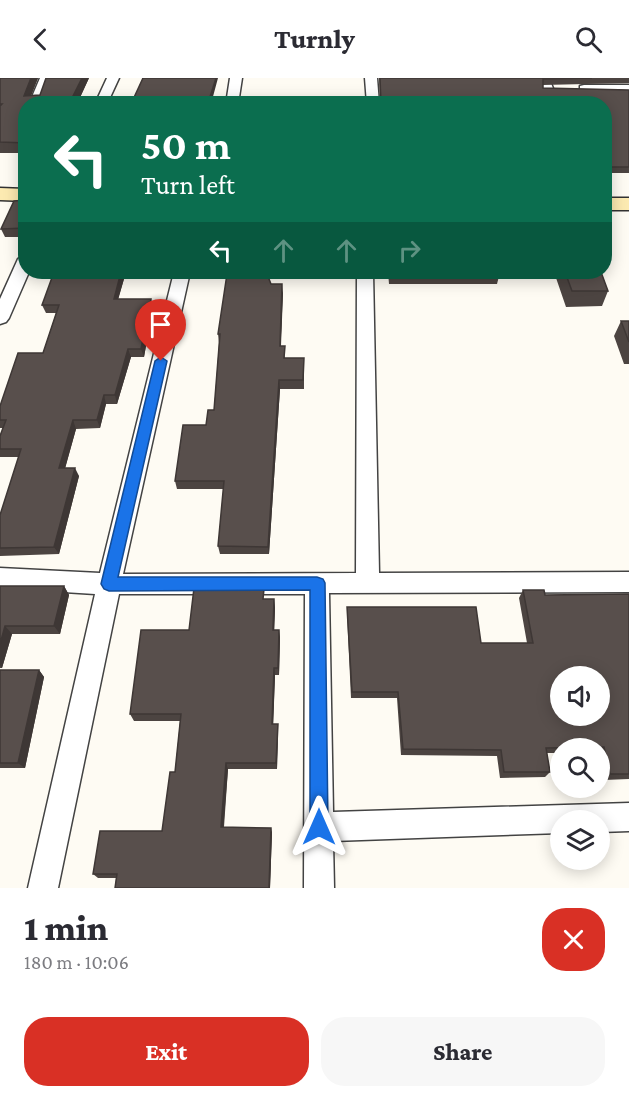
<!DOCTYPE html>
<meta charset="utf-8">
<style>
body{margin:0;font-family:"Crimson Pro",serif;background:#f7f7f7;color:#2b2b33;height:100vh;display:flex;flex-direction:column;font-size:22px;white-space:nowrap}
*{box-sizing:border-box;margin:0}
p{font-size:20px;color:#7c7c81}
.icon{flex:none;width:33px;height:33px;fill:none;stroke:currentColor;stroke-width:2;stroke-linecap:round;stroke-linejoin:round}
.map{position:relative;height:810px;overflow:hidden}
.side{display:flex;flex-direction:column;background:#fff;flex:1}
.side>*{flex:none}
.top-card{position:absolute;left:18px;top:18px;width:594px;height:183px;border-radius:24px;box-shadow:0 3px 15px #0003;background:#0b6e4f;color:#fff;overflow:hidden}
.buttons{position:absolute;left:550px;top:588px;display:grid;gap:12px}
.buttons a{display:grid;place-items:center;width:60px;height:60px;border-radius:50%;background:#fff;box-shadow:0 3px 15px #0003;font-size:30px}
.pin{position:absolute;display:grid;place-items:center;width:51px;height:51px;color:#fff;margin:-62px -26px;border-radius:50% 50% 50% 0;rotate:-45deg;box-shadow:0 0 6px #0007}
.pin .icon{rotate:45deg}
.me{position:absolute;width:66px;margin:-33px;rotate:0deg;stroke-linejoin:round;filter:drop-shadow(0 0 4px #0008)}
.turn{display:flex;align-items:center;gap:21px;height:126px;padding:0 24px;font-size:27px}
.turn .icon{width:78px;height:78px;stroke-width:2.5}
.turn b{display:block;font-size:42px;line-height:51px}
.lanes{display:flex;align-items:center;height:57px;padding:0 24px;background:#0003;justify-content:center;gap:30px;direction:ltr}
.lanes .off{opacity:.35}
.round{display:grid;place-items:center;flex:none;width:63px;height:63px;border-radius:24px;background:#f7f7f7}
.headline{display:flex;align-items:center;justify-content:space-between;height:102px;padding:0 24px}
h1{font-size:36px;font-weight:800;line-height:45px}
.primary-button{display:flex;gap:12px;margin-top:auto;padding:12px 24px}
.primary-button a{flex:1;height:69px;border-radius:24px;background:#d93025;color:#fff;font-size:24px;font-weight:800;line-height:69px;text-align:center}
.primary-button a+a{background:#f7f7f7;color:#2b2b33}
header{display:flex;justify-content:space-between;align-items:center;height:78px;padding:0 24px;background:#fff;font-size:27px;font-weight:800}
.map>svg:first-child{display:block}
</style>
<header><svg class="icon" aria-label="back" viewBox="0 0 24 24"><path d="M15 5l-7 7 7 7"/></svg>Turnly<svg class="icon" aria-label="search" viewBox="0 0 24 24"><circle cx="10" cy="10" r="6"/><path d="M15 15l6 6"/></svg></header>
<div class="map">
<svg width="629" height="810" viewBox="0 0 629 810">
<rect width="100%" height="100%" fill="#fefbf3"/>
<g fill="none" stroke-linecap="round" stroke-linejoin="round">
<g stroke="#434343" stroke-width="3">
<path id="street" d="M40 0H52L41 26H29Z
M107 0H119L107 26H95Z
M230 0H242L238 26H226Z
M365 0H377L379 26H367Z
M537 0H549L559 26H547Z
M584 7H629V15L580 14V8Z
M26 176V194H29L9 240 6 244 0 246V221L18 181Z
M174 194H190L123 496 356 495 357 194H373L379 495 629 494V514L329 515 333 734 629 725V753L600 754V742H561V755L333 763 334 810H304L305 516H119L58 810H28L95 516 0 510V490L100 495Z"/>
</g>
<g stroke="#323232" stroke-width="3">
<path id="secondary" d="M0 110 26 111V123L0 122Z
M604 120H629V132H604Z"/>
</g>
<use href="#street" fill="#fff" fill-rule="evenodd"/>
<use href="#secondary" fill="#fceab1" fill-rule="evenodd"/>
</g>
<path fill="#4c4441" d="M0 0H38L31 17H40L89 0 77 26H26V75H0Z
M379 0H629V5L543 7V10L629 12V95H604V26H380Z
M26 122V159H5L1 151Z
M126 194 118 221 153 229 144 279H131L117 326H106L100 350 76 351 65 390 79 398 59 476 0 478V437L19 379H0V358L3 350H0V328L43 275 56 235H46L42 227Z
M388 194H500L497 206H389Z
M554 194H601L608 213 602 228 566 229Z
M271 206 283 215 281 268 285 280 304 289V311H280L269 476H220L218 468 224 411H177L175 403 214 332 219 265 218 256Z
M621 243H629V286H624L614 258Z
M0 508H64L69 517 60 556H12L2 590H0Z
M523 512 545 517 629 516V701L604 702 600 686V670H561V675H547L550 694 545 699 500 700 497 678 401 677 397 620H351L347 536V529L481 565H527L519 520Z
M265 521H274L275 530 274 552H279L280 560 279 597H275L273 646H278V653L277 691H228L224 749 272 754 270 810H115L116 800H98L93 796 162 753 175 694 180 643H134L130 636 189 552Z
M0 592H39L44 599 25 690H0Z"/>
<path fill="#3e3735" d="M31 0H38L28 26 24 18Z
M82 0H89L77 26H69Z
M216 0H218L211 26 209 22Z
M121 194H126L116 229 114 221Z
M282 206 283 215 280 277V268Z
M151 221 153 229 144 279 141 271Z
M128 271 131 279 117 326 115 317Z
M279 302 280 311 269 476 268 469Z
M104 317 106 326 100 350 97 342Z
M73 342 76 351 63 398 59 390Z
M75 390 79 398 59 476 54 469Z
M64 508 69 517 60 556 54 548Z
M274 521 275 530 274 560 273 552Z
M5 548 12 556 2 590 0 587V566Z
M279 552 280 560 279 597 278 590Z
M274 590 275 597 273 653 272 646Z
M39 592 44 599 25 690 18 685Z
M278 646V653L277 691 276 685Z
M226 685 228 691 223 754 221 749Z
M271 750 272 754 270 810H269Z"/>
<path fill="#584f4c" stroke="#3e3735" stroke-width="1.5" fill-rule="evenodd" d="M0 0H31L24 18 40 17 46 0H82L69 26H26V65L0 64V28L2 26H0Z
M143 0H216L209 22 221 23 220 26H131Z
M380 0H592L543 1V10L629 12V89H604V26H381Z
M26 122V150L1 151 14 123Z
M54 194H121L114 221H151L141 271H128L115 317H104L97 342H73L59 390H75L54 469 0 470V437L21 371H0V358L6 342H0V328L18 275H43L59 227H42Z
M565 194H601L608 213H572Z
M227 196H267L271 206H282L280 268H285L284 280H304L303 302H279L268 469 218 468 224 403H175L183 347H206L208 332H214L220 256H218Z
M621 243H629V264Z
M0 508H64L54 548H5L0 566Z
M194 510 264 511 263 521H274L273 552H279L278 590H274L272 646H278L276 685H226L221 749 271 750 269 810H115L117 796H93L100 753H162L170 694H175L181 636H130L141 552H189Z
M523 512H544L545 517 629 516V696H610L604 669 546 670 550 694H504L501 672 403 671 398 614H352L347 529H476L481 565H533ZM561 598H600V638H561Z
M0 592H39L18 685H0Z"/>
<path fill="#1a73e8" stroke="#114b97" stroke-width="1.5" d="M161 279 167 283 118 499H317L323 501 325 505 328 749 326 756 319 758 312 756 310 749V512L109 513 104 511 101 506 155 283Z"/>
</svg>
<div class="buttons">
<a><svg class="icon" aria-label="sound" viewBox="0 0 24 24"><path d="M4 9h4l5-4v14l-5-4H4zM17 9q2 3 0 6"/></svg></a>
<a><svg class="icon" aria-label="search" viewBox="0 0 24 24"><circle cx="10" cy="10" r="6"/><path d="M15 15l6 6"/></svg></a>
<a><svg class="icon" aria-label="layers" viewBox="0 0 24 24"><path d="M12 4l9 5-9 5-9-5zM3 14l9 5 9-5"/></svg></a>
</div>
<div class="pin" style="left:161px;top:283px;background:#d93025"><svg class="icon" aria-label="arrive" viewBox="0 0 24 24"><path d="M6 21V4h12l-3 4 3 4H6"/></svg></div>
<svg class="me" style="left:319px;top:749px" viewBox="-20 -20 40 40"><path d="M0-17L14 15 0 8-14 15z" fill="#1a73e8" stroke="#fff" stroke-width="4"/></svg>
<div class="top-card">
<div class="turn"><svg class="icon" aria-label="left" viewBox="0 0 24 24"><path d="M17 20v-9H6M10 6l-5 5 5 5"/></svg><div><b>50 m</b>Turn left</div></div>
<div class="lanes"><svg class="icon" aria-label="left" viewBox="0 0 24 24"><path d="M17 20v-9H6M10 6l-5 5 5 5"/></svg><svg class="icon off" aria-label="ahead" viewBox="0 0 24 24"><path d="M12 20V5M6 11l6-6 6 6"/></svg><svg class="icon off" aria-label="ahead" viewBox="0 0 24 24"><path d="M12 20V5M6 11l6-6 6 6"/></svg><svg class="icon off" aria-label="right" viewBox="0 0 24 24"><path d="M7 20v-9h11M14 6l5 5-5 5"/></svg></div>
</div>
</div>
<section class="side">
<div class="headline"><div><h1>1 min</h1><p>180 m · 10:06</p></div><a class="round" style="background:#d93025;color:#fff"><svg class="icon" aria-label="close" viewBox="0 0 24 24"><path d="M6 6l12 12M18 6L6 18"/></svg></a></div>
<div class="primary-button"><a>Exit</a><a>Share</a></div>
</section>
